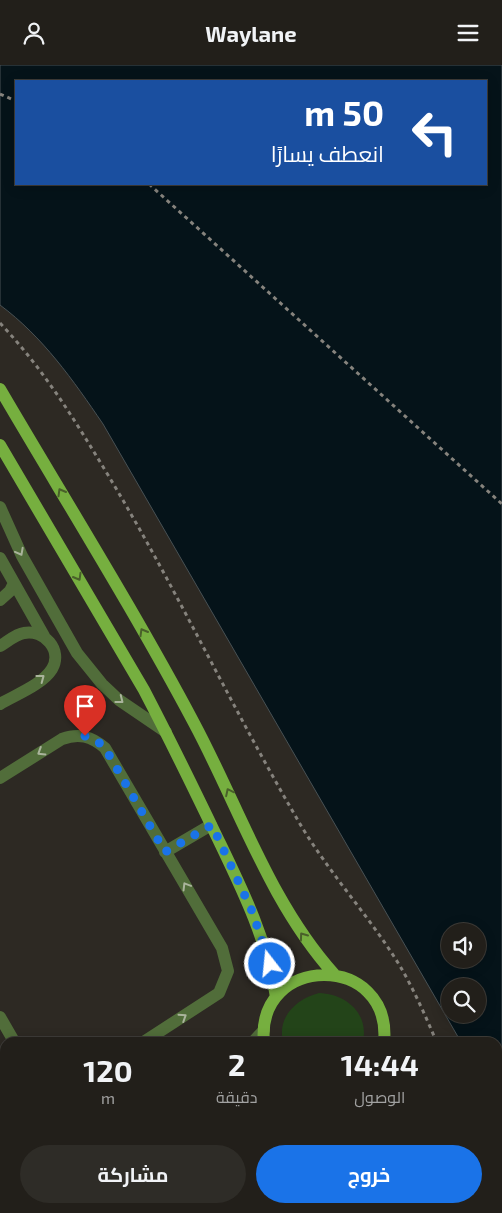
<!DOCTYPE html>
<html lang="ar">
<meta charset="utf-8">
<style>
body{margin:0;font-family:"Exo 2",Cairo,sans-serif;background:#2e2c27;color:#f1f3f6;direction:rtl;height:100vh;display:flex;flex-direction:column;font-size:19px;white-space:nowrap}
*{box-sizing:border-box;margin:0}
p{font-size:16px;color:#a2a2a2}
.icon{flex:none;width:28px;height:28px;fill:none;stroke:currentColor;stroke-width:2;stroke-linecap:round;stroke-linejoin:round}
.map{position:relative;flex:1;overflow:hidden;direction:ltr}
.panel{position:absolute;left:0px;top:972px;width:502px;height:176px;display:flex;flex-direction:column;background:#221f1a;border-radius:15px 15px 0 0;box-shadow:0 2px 12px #0003,0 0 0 1px #3f3d39;direction:rtl}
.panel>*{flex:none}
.guide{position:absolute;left:15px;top:15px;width:472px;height:105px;border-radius:0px;box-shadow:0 2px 12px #0003,0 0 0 1px #3f3d39;direction:rtl;background:#1a4fa0;color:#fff;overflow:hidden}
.buttons{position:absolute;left:441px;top:858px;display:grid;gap:10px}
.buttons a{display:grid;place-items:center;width:45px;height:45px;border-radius:50%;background:#221f1a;box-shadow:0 2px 12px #0003,0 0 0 1px #3f3d39;font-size:25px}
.pin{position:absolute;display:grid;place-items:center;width:42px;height:42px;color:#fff;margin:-51px -21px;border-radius:50% 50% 50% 0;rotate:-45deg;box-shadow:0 0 5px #0007}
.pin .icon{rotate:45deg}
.me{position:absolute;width:55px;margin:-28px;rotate:344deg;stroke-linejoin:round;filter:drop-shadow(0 0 4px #0008)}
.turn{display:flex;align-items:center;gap:18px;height:105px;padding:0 20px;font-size:22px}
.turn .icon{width:65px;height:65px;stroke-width:2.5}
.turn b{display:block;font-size:35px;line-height:42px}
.eta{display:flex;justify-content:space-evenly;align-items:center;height:85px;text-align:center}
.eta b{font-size:30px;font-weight:700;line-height:35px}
.button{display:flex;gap:10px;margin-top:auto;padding:10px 20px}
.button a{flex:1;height:58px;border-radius:30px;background:#1a73e8;color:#fff;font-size:20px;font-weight:700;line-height:58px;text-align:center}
.button a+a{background:#2e2c27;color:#f1f3f6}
header{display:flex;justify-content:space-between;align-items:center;height:65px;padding:0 20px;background:#221f1a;font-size:22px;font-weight:700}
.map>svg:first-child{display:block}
</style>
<header><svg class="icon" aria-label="menu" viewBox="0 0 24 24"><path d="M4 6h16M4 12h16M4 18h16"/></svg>Waylane<svg class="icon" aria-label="person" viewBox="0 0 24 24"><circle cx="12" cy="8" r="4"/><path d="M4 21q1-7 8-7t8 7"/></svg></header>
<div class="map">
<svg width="502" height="1148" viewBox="0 0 502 1148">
<rect width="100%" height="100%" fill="#2d2923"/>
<path fill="#234419" d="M319 928C346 929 369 948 363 977H283C277 952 296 934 319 928Z
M5 1064V1144H92V1148H0V1065Z"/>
<path fill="#051319" stroke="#485154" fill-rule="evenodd" d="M0 0H502V1047L498 1040V978L461 977 103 359C73 315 43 272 0 240ZM16 16H486V119H16ZM450 866H478V894H450ZM450 921H478V949H450Z"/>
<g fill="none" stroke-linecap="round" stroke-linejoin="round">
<path stroke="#86837d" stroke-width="3" stroke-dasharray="4 4" stroke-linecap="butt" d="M0 29 16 36
M149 119 502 439
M0 258C45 306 74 354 108 410 175 521 230 639 296 752 326 805 368 849 400 901 414 925 426 952 437 978
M498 1088 502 1096"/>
<path stroke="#516d3a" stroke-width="12" d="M0 442 22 491 77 588 102 619 119 635 166 667
M0 493 44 571
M0 535 10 526 14 518
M0 581C7 577 16 569 24 568 44 564 63 585 52 604 42 620 15 630 0 639
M0 713 62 674C79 668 91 671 105 683L222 883 228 906 219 928 142 978
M165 787 211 760
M0 952 15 978
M252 978 264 965
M0 1033 5 1036
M0 1049 5 1048
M373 1144 376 1148
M113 1148 115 1144
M213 1148 220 1144"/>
<path stroke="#76af3f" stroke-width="12" d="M0 324C65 435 134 545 194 658 239 742 270 838 334 909
M0 380 144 625C169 673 193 722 217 772 242 824 267 874 276 932
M264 978C255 888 393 887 384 978
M422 1144 425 1148
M462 1144 464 1148"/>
</g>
<defs><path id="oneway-chevron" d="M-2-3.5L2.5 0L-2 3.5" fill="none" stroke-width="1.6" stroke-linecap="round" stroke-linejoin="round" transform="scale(1.25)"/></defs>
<g stroke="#49602a">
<use href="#oneway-chevron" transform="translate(61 427) rotate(-120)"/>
<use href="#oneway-chevron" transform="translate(78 512) rotate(60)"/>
<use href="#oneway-chevron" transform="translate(143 567) rotate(-120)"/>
<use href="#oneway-chevron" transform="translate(229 727) rotate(-116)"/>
<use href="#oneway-chevron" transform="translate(303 871) rotate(-126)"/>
</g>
<g stroke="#aab49c">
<use href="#oneway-chevron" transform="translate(20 487) rotate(62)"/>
<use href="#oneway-chevron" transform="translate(41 613) rotate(-37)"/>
<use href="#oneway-chevron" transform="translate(120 635) rotate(38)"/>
<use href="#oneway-chevron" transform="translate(41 687) rotate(148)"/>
<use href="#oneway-chevron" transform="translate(186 821) rotate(-121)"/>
<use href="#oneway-chevron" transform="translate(183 952) rotate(-33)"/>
</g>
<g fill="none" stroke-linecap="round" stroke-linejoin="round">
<path stroke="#1a73e8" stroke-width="9" stroke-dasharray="0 16.2" d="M85 671 96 675 105 683 165 787 212 760 252 846 270 899"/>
</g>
</svg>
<div class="buttons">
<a><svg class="icon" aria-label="sound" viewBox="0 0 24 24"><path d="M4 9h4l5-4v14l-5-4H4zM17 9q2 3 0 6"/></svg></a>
<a><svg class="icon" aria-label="search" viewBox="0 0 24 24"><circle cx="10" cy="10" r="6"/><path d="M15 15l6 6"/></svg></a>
</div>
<div class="pin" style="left:85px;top:671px;background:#d93025"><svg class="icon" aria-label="arrive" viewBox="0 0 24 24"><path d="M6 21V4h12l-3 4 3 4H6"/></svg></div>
<svg class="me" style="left:270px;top:899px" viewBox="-20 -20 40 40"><circle r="17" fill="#1a73e8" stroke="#fff" stroke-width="3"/><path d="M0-11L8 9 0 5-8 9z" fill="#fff"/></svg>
<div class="guide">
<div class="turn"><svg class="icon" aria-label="left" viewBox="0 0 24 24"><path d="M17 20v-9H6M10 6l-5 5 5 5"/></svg><div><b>50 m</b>انعطف يسارًا</div></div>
</div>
<section class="panel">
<div class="eta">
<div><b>14:44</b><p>الوصول</p></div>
<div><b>2</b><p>دقيقة</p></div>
<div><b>120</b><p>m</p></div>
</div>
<div class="button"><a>خروج</a><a>مشاركة</a></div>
</section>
</div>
